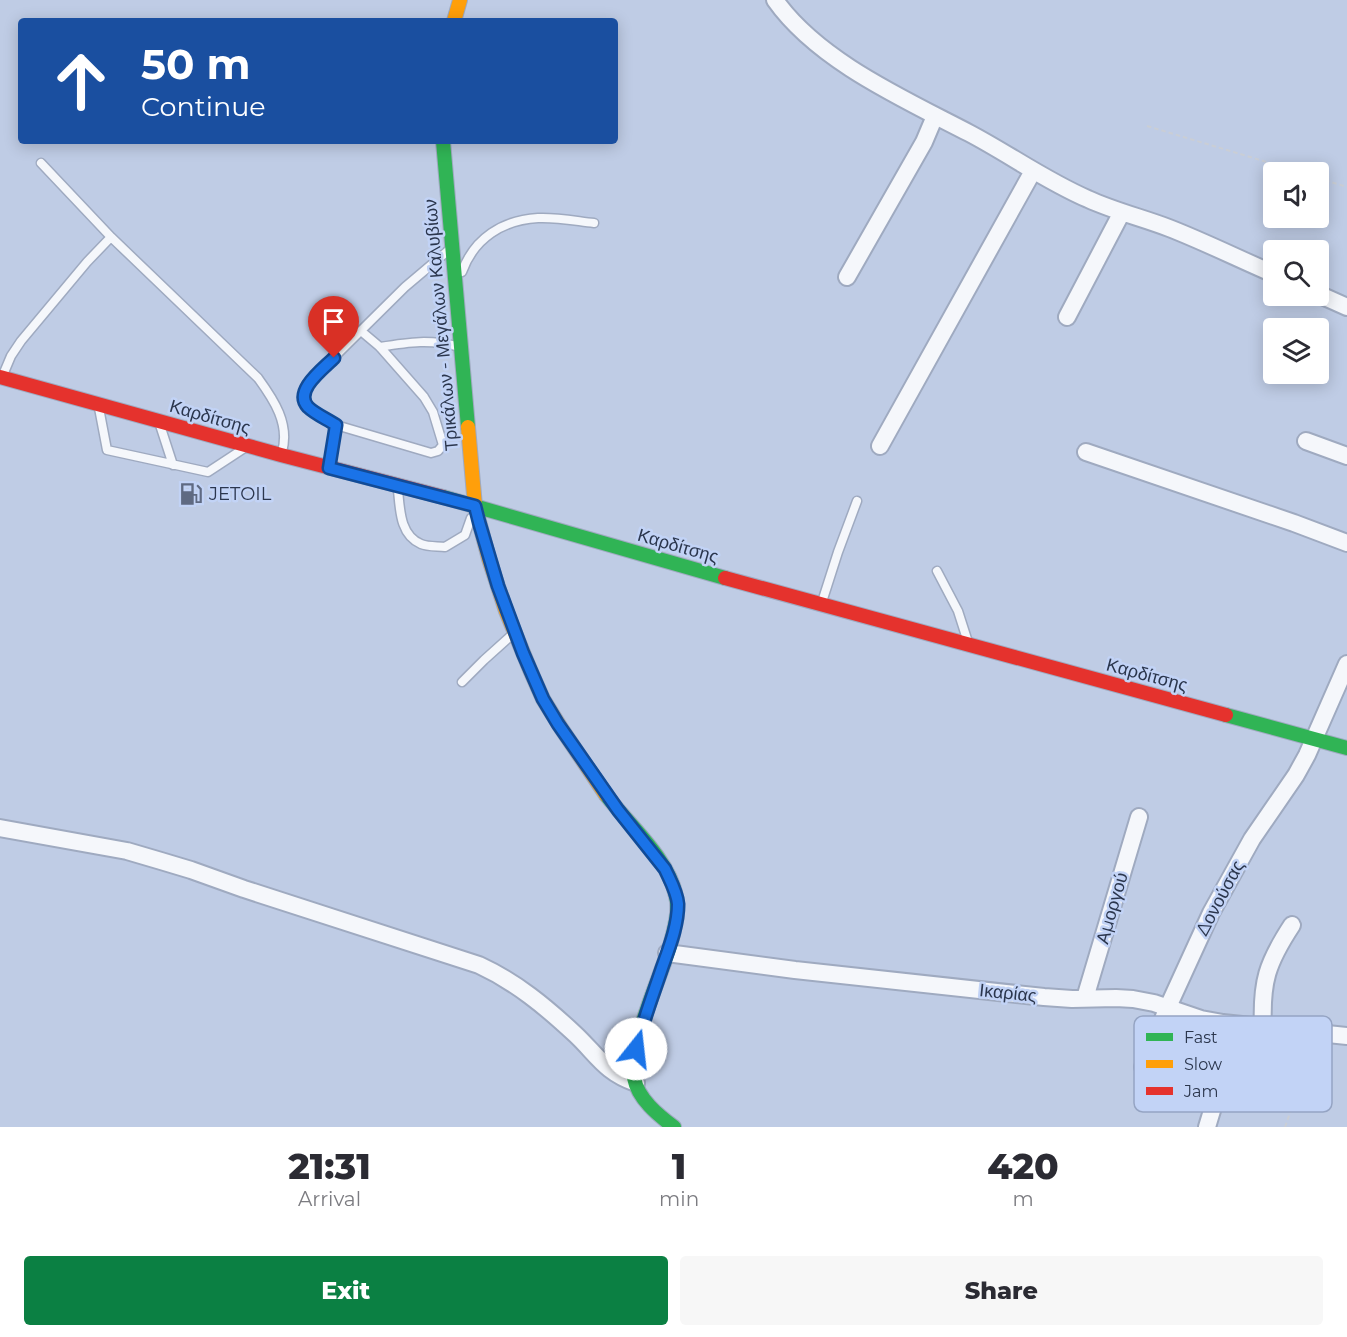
<!DOCTYPE html>
<meta charset="utf-8">
<style>
body{margin:0;font-family:Montserrat,sans-serif;background:#f7f7f7;color:#2b2b33;height:100vh;display:flex;flex-direction:column;font-size:22px;white-space:nowrap}
*{box-sizing:border-box;margin:0}
p{font-size:20px;color:#7c7c81}
.icon{flex:none;width:33px;height:33px;fill:none;stroke:currentColor;stroke-width:2;stroke-linecap:round;stroke-linejoin:round}
.map{position:relative;height:1127px;overflow:hidden}
.side{display:flex;flex-direction:column;background:#fff;flex:1}
.side>*{flex:none}
.banner{position:absolute;left:18px;top:18px;width:600px;height:126px;border-radius:6px;box-shadow:0 3px 15px #0003;background:#1a4fa0;color:#fff;overflow:hidden}
.controls{position:absolute;left:1263px;top:162px;display:grid;gap:12px}
.controls a{display:grid;place-items:center;width:66px;height:66px;border-radius:6px;background:#fff;box-shadow:0 3px 15px #0003;font-size:30px}
.pin{position:absolute;display:grid;place-items:center;width:51px;height:51px;color:#fff;margin:-62px -26px;border-radius:50% 50% 50% 0;rotate:-45deg;box-shadow:0 0 6px #0007}
.pin .icon{rotate:45deg}
.me{position:absolute;width:66px;margin:-33px;rotate:16deg;stroke-linejoin:round;filter:drop-shadow(0 0 4px #0008)}
.turn{display:flex;align-items:center;gap:21px;height:126px;padding:0 24px;font-size:27px}
.turn .icon{width:78px;height:78px;stroke-width:2.5}
.turn b{display:block;font-size:42px;line-height:51px}
.eta{display:flex;justify-content:space-evenly;align-items:center;height:102px;text-align:center}
.eta b{font-size:36px;font-weight:800;line-height:42px}
.action{display:flex;gap:12px;margin-top:auto;padding:12px 24px}
.action a{flex:1;height:69px;border-radius:6px;background:#0b8043;color:#fff;font-size:24px;font-weight:800;line-height:69px;text-align:center}
.action a+a{background:#f7f7f7;color:#2b2b33}
.map>svg:first-child{display:block}
</style>
<div class="map">
<svg width="1347" height="1127" viewBox="0 0 1347 1127">
<rect width="100%" height="100%" fill="#bfcce5"/>
<g fill="none" stroke-linecap="round" stroke-linejoin="round">
<g stroke="#9faac0" stroke-width="11">
<path id="lane" d="M41 163 111 237 258 378C274 400 290 424 282 452
M462 272C474 238 503 220 538 218 556 217 576 221 594 223
M361 331 380 347 424 397 433 412 443 445 438 451 431 453 336 425 307 406 303 397 306 385 405 287 450 249
M380 347C410 342 430 339 460 347
M3 375 11 356 21 341 87 262 111 237
M99 408 107 450 208 472 243 449
M160 425 173 465
M330 466 336 425
M398 490C400 510 400 535 421 544 428 547 438 546 445 547L465 535 471 518
M937 571 958 611 967 639
M822 602 838 552 857 501
M462 682 484 660 514 633"/>
</g>
<g stroke="#9faac0" stroke-width="20">
<path id="street" d="M775 0C818 61 904 99 969 133 1009 154 1046 181 1088 199 1114 211 1143 218 1169 228 1205 242 1239 259 1274 274
M847 277 924 142 935 116
M1318 294 1347 307
M1067 317 1122 212
M1306 441 1347 456
M880 446 1033 171
M1086 452 1294 523 1347 543
M0 828 127 851 161 861 191 870 244 889 479 965C516 982 546 1007 576 1035 598 1056 605 1072 636 1083
M667 953 795 970 1044 997 1072 999 1116 998 1133 999 1154 1003 1201 1019 1223 1023 1347 1036
M1085 998 1139 817
M1263 1027C1261 982 1267 963 1292 925
M1143 1067 1168 1007 1211 913 1252 839 1296 775 1307 755 1347 664
M1207 1127 1238 1025"/>
</g>
<g stroke="#9faac0" stroke-width="16">
<path id="fast" d="M443 141 468 427
M443 497 725 578
M1226 715 1347 748
M606 795C629 825 668 858 676 896 680 912 674 930 670 946 660 978 628 1047 634 1078 638 1099 658 1115 674 1127"/>
</g>
<g stroke="#9faac0" stroke-width="16">
<path id="slow" d="M454 21 460 0
M468 427 475 506 489 559 506 611 531 672 543 699 561 728 606 795"/>
</g>
<g stroke="#9faac0" stroke-width="16">
<path id="jam" d="M0 377 281 455 443 497
M725 578 1226 715"/>
</g>
<path stroke="#caced5" stroke-width="2" stroke-dasharray="4.5 3" stroke-linecap="butt" d="M1147 126 1300 172
M1318 178 1347 187
M1285 1127 1314 1046"/>
<use href="#lane" stroke="#f5f7fb" stroke-width="8"/>
<use href="#street" stroke="#f5f7fb" stroke-width="16"/>
<use href="#fast" stroke="#30b455" stroke-width="14"/>
<use href="#slow" stroke="#ff9f0a" stroke-width="14"/>
<use href="#jam" stroke="#e5322d" stroke-width="14"/>
</g>
<g fill="none" stroke-linecap="round" stroke-linejoin="round">
<g stroke="#114b97" stroke-width="15">
<path id="route" d="M334 358C323 369 293 391 308 407 315 414 327 419 336 425L329 468 475 506 479 522 498 586 523 653 543 699 558 724 618 810 665 869C670 880 677 892 678 904 678 926 669 948 662 968 653 995 643 1021 636 1049"/>
</g>
<use href="#route" stroke="#1a73e8" stroke-width="10"/>
</g>
<defs>
<g id="fuel-bare" transform="scale(1.8)"><path d="M-5.5-6h7V0h2V4h1.3V-2.5L3-4.5l.8-.8L6-3V5H2.5V1h-1V6h-7ZM-4.2-4.7v3.2H.2V-4.7Z" fill="#5f6a82" stroke="#c2d3f6" stroke-width="2.5" paint-order="stroke"/></g>
</defs>
<g fill-rule="evenodd">
<use href="#fuel-bare" x="191" y="494"/>
</g>
<g text-anchor="middle" dominant-baseline="central" stroke-width="5" stroke-linejoin="round" paint-order="stroke">
<g font-size="18" fill="#2b364d" stroke="#c2d3f6">
<text transform="translate(441 325) rotate(-95)">Τρικάλων - Μεγάλων Καλυβίων</text>
<text transform="translate(210 417) rotate(16)">Καρδίτσης</text>
<text transform="translate(678 546) rotate(16)">Καρδίτσης</text>
<text transform="translate(1147 675) rotate(15)">Καρδίτσης</text>
<text transform="translate(1220 898) rotate(-62)">Δονούσας</text>
<text transform="translate(1112 908) rotate(-74)">Αμοργού</text>
<text transform="translate(1008 993) rotate(6)">Ικαρίας</text>
</g>
<g font-size="18" fill="#2b364d" stroke="#c2d3f6" text-anchor="start">
<text x="209" y="494">JETOIL</text>
</g>
</g>
<rect x="1134" y="1016" width="198" height="96" rx="9" fill="#c2d3f6" stroke="#95a4c3" stroke-width="1.5"/>
<rect x="1146" y="1033" width="27" height="8" fill="#30b455"/>
<rect x="1146" y="1060" width="27" height="8" fill="#ff9f0a"/>
<rect x="1146" y="1087" width="27" height="8" fill="#e5322d"/>
<g font-size="16" fill="#2b364d">
<text x="1184" y="1043">Fast</text>
<text x="1184" y="1070">Slow</text>
<text x="1184" y="1097">Jam</text>
</g>
</svg>
<div class="controls">
<a><svg class="icon" aria-label="sound" viewBox="0 0 24 24"><path d="M4 9h4l5-4v14l-5-4H4zM17 9q2 3 0 6"/></svg></a>
<a><svg class="icon" aria-label="search" viewBox="0 0 24 24"><circle cx="10" cy="10" r="6"/><path d="M15 15l6 6"/></svg></a>
<a><svg class="icon" aria-label="layers" viewBox="0 0 24 24"><path d="M12 4l9 5-9 5-9-5zM3 14l9 5 9-5"/></svg></a>
</div>
<div class="pin" style="left:334px;top:358px;background:#d93025"><svg class="icon" aria-label="arrive" viewBox="0 0 24 24"><path d="M6 21V4h12l-3 4 3 4H6"/></svg></div>
<svg class="me" style="left:636px;top:1049px" viewBox="-20 -20 40 40"><circle r="19" fill="#fff"/><path d="M0-13L10 11 0 6-10 11z" fill="#1a73e8"/></svg>
<div class="banner">
<div class="turn"><svg class="icon" aria-label="ahead" viewBox="0 0 24 24"><path d="M12 20V5M6 11l6-6 6 6"/></svg><div><b>50 m</b>Continue</div></div>
</div>
</div>
<section class="side">
<div class="eta">
<div><b>21:31</b><p>Arrival</p></div>
<div><b>1</b><p>min</p></div>
<div><b>420</b><p>m</p></div>
</div>
<div class="action"><a>Exit</a><a>Share</a></div>
</section>
